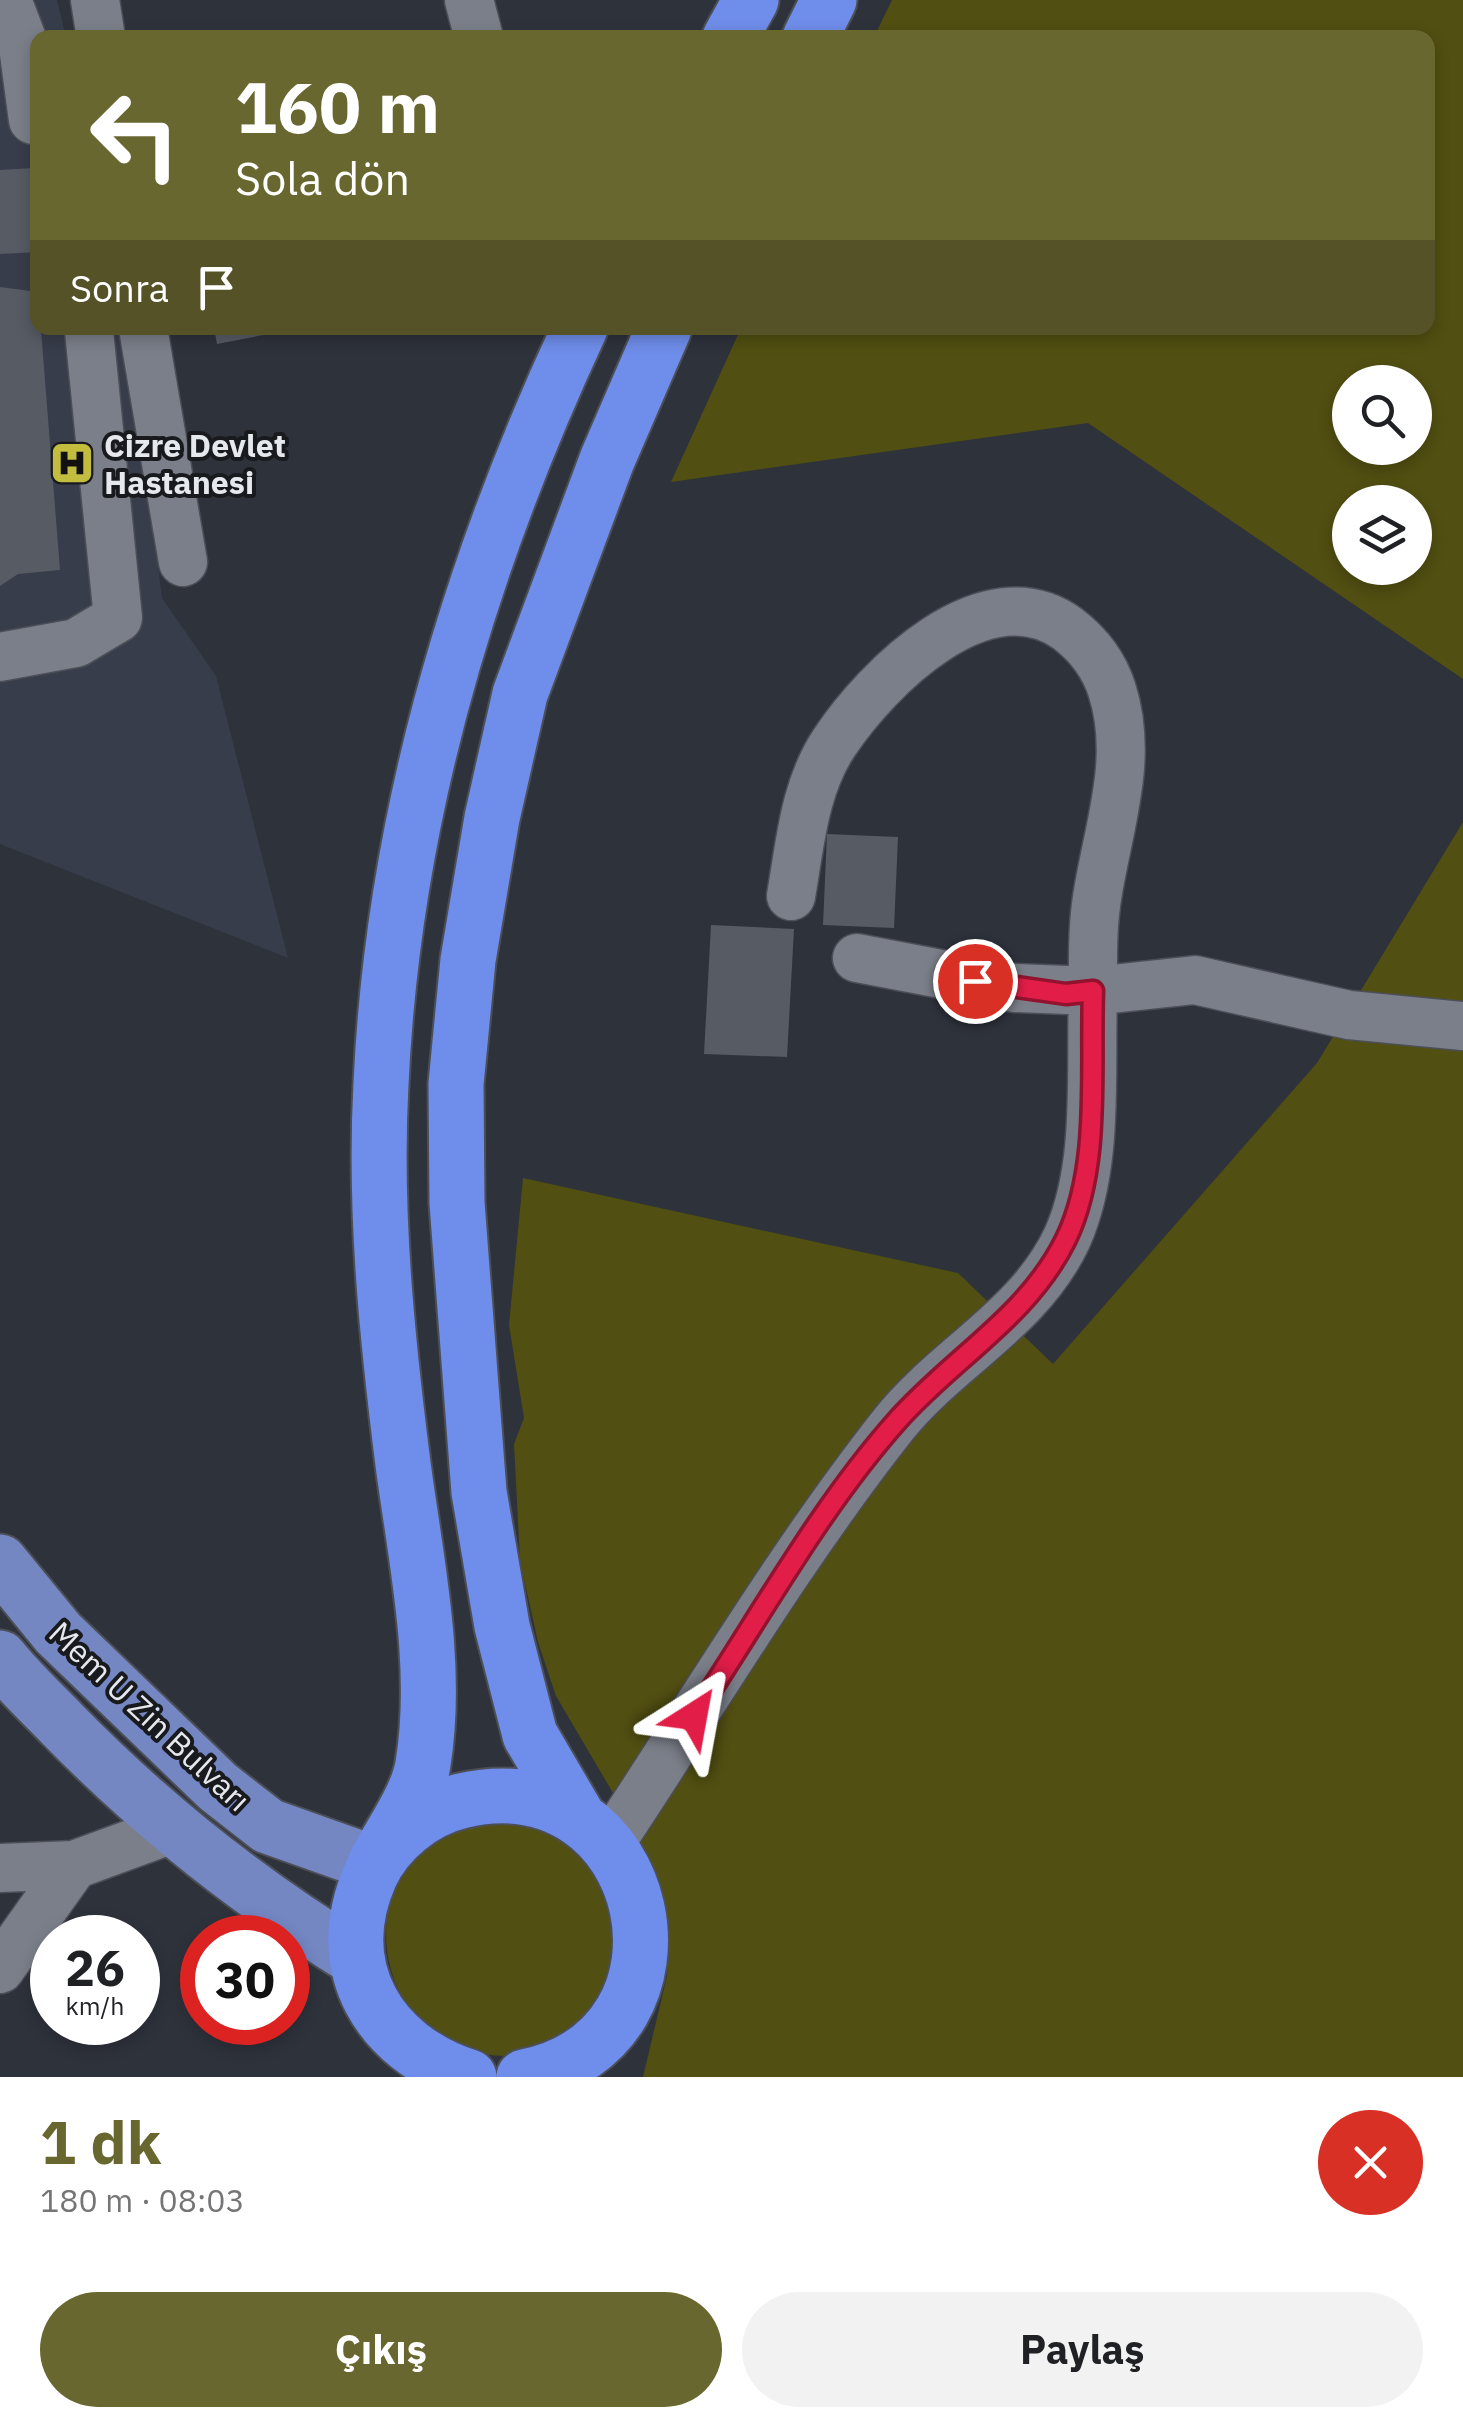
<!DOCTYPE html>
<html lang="tr">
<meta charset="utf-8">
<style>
body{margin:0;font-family:"IBM Plex Sans",sans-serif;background:#f2f2f2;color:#202124;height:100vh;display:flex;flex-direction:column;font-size:38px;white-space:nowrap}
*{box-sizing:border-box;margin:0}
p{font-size:32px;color:#757577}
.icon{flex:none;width:55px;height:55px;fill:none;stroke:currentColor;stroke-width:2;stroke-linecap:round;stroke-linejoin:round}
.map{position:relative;height:2077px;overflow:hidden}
.side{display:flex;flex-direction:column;background:#fff;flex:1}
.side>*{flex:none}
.guide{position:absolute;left:30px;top:30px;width:1405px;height:305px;border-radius:20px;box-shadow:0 5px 15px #0003;background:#696730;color:#fff;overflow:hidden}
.fabs{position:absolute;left:1332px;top:365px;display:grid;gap:20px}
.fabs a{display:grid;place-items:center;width:100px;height:100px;border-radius:50%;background:#fff;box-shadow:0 5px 15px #0003;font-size:50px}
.speed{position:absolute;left:30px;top:1915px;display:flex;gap:20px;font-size:50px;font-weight:700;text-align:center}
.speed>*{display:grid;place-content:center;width:130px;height:130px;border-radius:50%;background:#fff;box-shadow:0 5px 15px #0003;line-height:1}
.speed small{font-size:25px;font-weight:400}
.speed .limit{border:15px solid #d22;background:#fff;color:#111}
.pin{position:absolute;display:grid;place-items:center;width:85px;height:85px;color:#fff;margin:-42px;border:5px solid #fff;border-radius:50%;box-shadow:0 2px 10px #0007}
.me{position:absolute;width:110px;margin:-55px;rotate:34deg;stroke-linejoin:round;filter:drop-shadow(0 0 8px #0008)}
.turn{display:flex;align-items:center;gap:35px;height:210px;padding:0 40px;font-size:45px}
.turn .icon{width:130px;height:130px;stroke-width:2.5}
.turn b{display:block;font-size:70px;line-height:85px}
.then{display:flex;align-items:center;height:95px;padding:0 40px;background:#0003;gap:20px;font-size:38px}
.round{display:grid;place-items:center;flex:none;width:105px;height:105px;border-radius:52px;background:#f2f2f2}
.overview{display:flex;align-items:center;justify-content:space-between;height:170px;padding:0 40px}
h1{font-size:60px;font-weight:800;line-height:75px;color:#696730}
.button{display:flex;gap:20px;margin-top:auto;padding:20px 40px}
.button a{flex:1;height:115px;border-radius:60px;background:#696730;color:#fff;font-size:40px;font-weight:800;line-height:115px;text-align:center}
.button a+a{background:#f2f2f2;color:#202124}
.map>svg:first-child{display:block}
</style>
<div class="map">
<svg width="1463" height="2077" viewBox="0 0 1463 2077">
<rect width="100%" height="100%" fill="#2e323b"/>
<path fill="#383d4b" d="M0 0H57L66 37 38 38V328H128L162 598 216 676 288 958 0 844Z"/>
<path fill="#514f11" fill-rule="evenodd" d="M892 0H1463V679L1088 423 671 482 741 328H1428V38L874 37ZM1350 382H1415V448H1350ZM1415 502V568H1350V502Z
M1463 822V2077H643L667 1976 669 1932 663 1903 655 1872 633 1827 556 1696 538 1642 520 1561 514 1444 524 1418 509 1325 523 1178 958 1273 1053 1364 1317 1063Z
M521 1818 593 1856 624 1931C617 1955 612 1982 602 2004 595 2019 566 2031 553 2040 527 2057 503 2059 473 2052 373 2027 353 1880 446 1832 470 1820 494 1819 521 1818Z"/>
<path fill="#575b64" d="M35 168 38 252 0 254V170Z
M0 287 38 292 60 570 18 574 0 586Z
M214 328H294V329L217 344Z
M827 834 898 837 894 928 823 925Z
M711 925 794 929 787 1057 704 1054Z"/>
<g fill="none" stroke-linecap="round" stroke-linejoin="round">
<g stroke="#4c4f57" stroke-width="51">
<path id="minor" d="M7 0 22 39 33 120
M95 0 101 38
M469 0 479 38
M143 328 183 562
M0 657 76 643 118 618 89 331
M791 896C800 845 804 788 834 743 877 678 986 569 1068 629 1089 645 1104 665 1112 690 1134 758 1109 825 1098 892 1092 925 1093 959 1093 991L1195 980 1349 1015 1463 1026
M609 1845C702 1705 789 1557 893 1425 946 1358 1029 1319 1067 1238 1100 1165 1090 1070 1093 991L1014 988 857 958
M0 1868 74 1865
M0 1969 74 1865 172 1829"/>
</g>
<g stroke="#4c4f57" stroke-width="59">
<path id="major" d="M0 1562 58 1633 218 1787 268 1826 375 1864
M0 1658C19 1682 42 1703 63 1725 152 1816 249 1893 357 1959"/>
</g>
<g stroke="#4c4f57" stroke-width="59">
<path id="highway" d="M730 38 751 0
M810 38 829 0
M578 1817 530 1735 502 1626 479 1492 457 1203 456 1084 468 960 492 818 520 694 607 460 664 328
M375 1864C390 1834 418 1797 423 1764 439 1665 416 1561 403 1464 387 1338 374 1211 381 1084 393 821 470 564 580 328
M469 2077C379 2048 330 1968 370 1876 386 1840 423 1810 461 1801 655 1755 715 2039 524 2077"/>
</g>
<use href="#minor" stroke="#7b7f89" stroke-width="48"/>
<use href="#major" stroke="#7487c3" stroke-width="55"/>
<use href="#highway" stroke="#6f8dea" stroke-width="55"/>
</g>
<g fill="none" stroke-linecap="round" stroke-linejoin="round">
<g stroke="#92132f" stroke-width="25">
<path id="route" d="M694 1716C759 1619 818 1510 896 1422 951 1359 1028 1317 1066 1239 1101 1167 1090 1070 1093 991L1066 994 975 981"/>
</g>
<use href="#route" stroke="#e11d48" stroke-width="18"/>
</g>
<defs>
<g id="hospital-square" transform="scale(2.25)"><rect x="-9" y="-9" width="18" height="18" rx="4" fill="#c2bd3f" stroke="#181a1e"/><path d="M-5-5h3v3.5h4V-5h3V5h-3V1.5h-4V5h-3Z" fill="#111"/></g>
</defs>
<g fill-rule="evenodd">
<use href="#hospital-square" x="72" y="463"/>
</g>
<g text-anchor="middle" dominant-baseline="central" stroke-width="8" stroke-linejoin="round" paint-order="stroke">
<g font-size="32" font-weight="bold" fill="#e5e8ed" stroke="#181a1e" text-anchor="start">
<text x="104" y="445">Cizre Devlet<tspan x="104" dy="37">Hastanesi</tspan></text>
</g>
<g font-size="32" fill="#e5e8ed" stroke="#181a1e">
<text transform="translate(150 1716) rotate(43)">Mem U Zin Bulvarı</text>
</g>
</g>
</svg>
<div class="fabs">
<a><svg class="icon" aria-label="search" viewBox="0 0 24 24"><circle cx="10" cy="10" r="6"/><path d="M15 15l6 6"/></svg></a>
<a><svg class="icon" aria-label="layers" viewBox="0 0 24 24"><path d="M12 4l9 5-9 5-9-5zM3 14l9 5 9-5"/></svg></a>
</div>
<div class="speed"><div>26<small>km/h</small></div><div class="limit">30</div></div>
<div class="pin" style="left:975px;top:981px;background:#d93025"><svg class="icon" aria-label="arrive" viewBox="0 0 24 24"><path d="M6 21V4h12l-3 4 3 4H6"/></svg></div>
<svg class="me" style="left:694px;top:1716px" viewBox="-20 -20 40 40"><path d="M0-17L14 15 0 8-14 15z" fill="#e11d48" stroke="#fff" stroke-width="4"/></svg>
<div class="guide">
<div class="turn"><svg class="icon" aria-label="left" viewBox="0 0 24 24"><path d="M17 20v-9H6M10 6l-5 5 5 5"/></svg><div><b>160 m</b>Sola dön</div></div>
<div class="then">Sonra<svg class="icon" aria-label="arrive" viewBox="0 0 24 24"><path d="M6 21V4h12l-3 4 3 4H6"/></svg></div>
</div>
</div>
<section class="side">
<div class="overview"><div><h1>1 dk</h1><p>180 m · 08:03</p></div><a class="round" style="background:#d93025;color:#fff"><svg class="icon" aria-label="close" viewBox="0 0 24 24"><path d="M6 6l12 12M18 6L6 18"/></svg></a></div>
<div class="button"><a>Çıkış</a><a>Paylaş</a></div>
</section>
